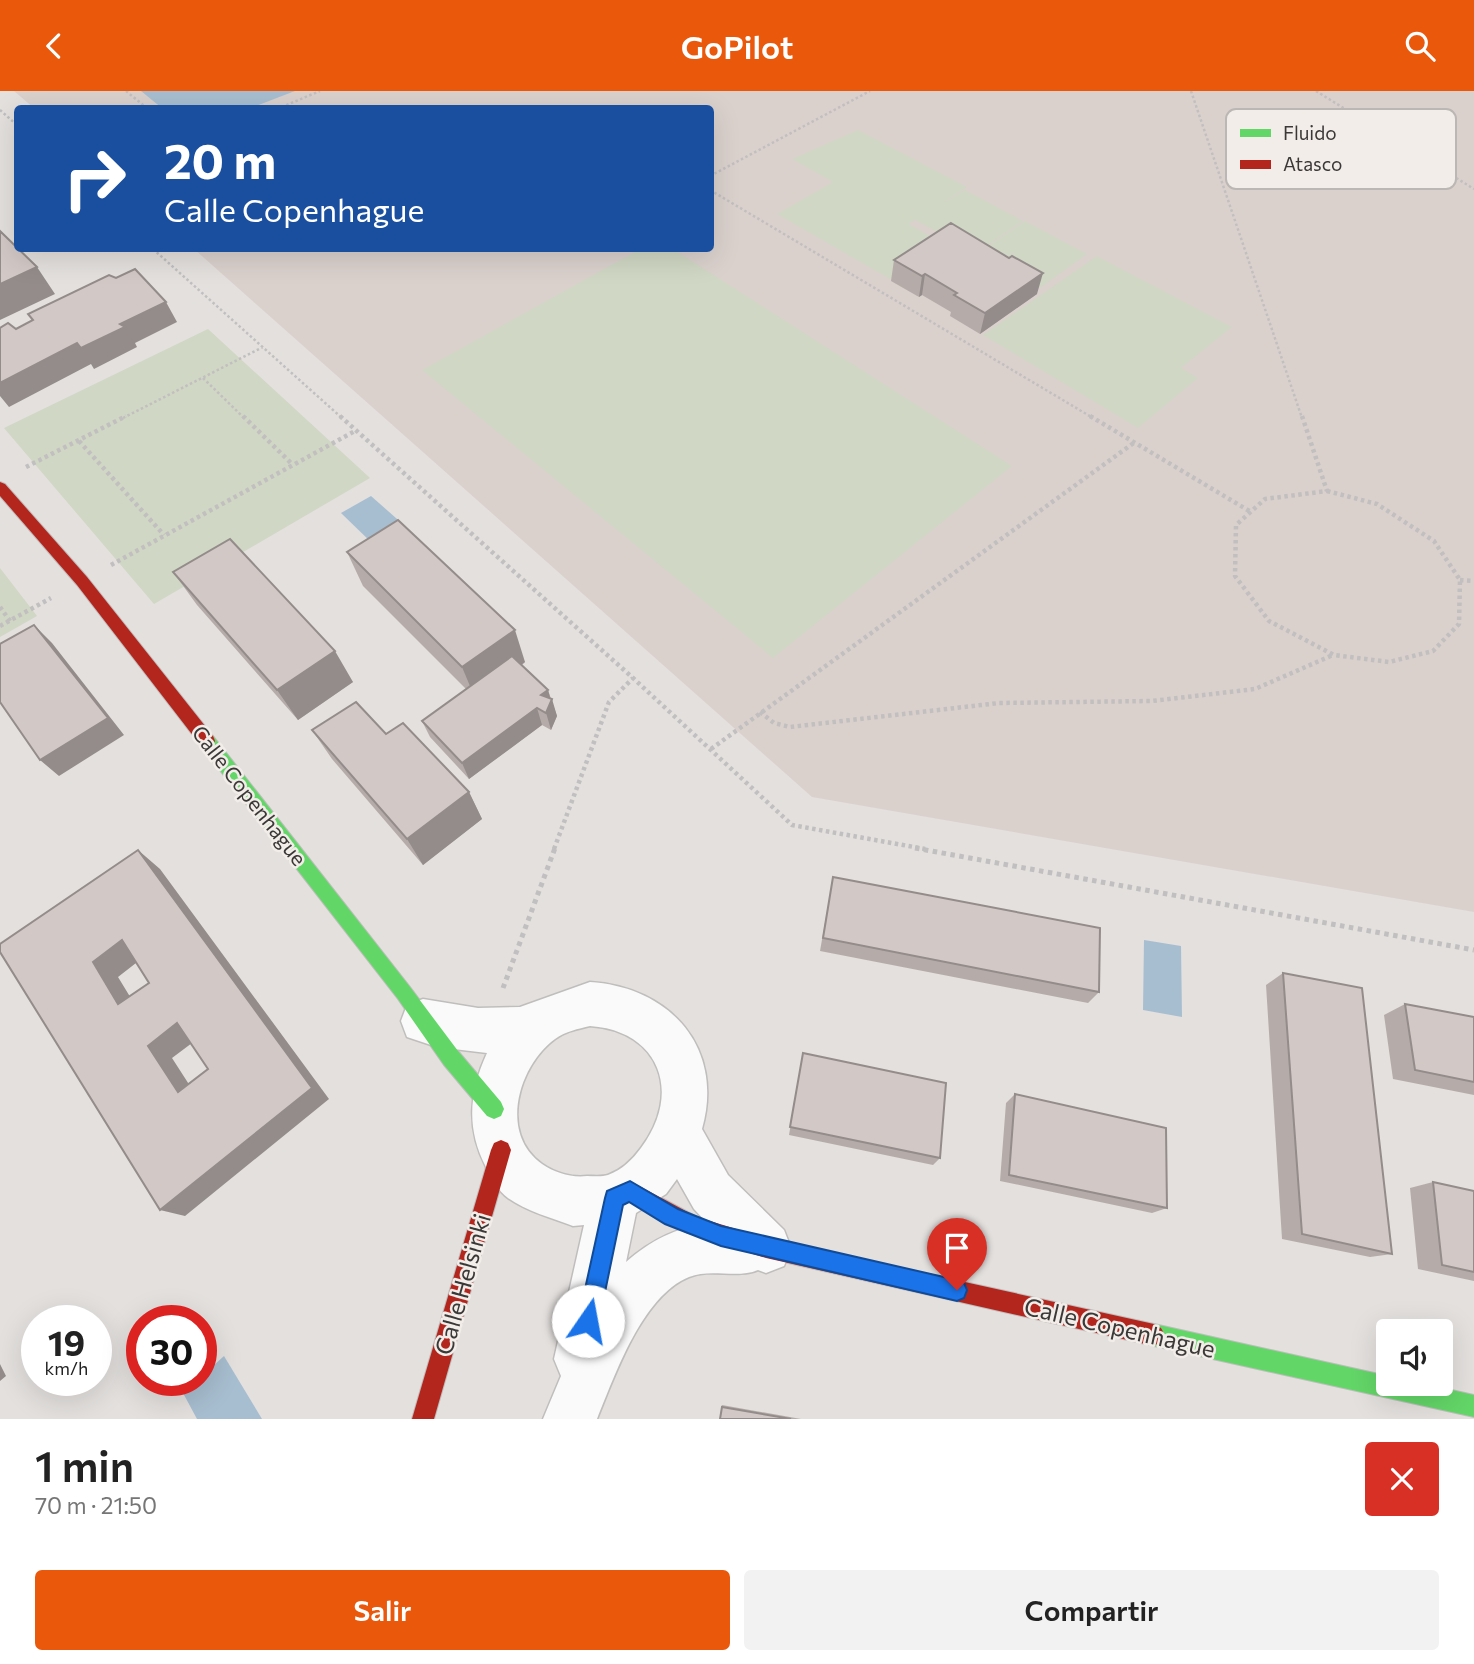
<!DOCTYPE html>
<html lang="es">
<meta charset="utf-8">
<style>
body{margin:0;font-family:Commissioner,sans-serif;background:#f2f2f2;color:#222;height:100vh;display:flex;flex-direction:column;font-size:26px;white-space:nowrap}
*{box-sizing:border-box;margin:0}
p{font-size:23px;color:#767676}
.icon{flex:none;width:38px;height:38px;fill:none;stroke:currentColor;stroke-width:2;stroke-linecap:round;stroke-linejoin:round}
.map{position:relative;height:1328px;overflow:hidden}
.panel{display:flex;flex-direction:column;background:#fff;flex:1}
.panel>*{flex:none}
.hud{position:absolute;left:14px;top:14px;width:700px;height:147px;border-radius:7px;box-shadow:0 7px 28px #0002;background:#1a4fa0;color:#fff;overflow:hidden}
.fabs{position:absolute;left:1376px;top:1228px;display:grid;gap:14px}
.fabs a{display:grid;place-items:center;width:77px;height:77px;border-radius:7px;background:#fff;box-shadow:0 7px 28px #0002;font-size:35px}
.speed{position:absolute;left:21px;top:1214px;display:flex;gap:14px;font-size:35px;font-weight:700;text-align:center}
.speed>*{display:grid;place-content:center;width:91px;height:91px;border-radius:50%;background:#fff;box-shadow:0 7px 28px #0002;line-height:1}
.speed small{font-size:18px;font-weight:400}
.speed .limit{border:10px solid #d22;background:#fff;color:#111}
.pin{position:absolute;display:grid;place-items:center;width:60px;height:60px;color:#fff;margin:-72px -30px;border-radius:50% 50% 50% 0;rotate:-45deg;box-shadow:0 0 7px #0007}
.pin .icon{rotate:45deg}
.me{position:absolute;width:77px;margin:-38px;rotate:12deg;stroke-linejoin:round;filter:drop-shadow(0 0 5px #0008)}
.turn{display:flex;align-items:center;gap:24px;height:147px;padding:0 35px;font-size:32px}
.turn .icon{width:91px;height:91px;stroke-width:2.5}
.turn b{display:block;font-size:49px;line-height:60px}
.round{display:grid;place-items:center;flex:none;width:74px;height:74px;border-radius:7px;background:#f2f2f2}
.head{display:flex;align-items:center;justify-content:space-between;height:119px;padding:0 35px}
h1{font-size:42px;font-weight:600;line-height:52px}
.primary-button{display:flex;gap:14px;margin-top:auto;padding:14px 35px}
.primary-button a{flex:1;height:80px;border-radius:7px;background:#ea580c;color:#fff;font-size:28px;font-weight:600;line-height:80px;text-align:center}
.primary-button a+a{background:#f2f2f2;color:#222}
header{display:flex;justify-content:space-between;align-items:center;height:91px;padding:0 35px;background:#ea580c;color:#fff;font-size:32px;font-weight:600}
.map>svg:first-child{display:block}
</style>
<header><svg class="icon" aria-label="back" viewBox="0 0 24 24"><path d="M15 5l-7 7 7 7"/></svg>GoPilot<svg class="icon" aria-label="search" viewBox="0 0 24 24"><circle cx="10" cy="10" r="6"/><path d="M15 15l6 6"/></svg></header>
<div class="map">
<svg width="1474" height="1328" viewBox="0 0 1474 1328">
<rect width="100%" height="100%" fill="#e3e0de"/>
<path fill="#dad1cd" d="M14 0H1474V821L812 706 194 158H710V18H35Z"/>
<path fill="#d0d7c4" d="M858 39 967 96 943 112 965 99 1023 130 976 162 915 129 909 133 944 153 890 188 777 123 833 91 792 68Z
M1025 130 1087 163 1040 197 977 162Z
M640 158H673L1012 375 773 567 422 279Z
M1097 165 1232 236 1181 277 1198 287 1138 337 983 244Z
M208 238 370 387 154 513 4 337Z
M0 477 37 525 0 546Z"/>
<path fill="#a7bed0" d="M141 0H295L251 17 163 18Z
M371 405 405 435 374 454 341 422Z
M1144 849 1181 855 1182 926 1143 919Z
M224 1265 262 1328H197L183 1302 197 1290H201V1286Z"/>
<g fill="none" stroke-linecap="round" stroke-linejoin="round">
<g stroke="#c0bebd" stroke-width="3">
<path id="street" d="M590 891C670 896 725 957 702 1038L728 1084 784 1139 791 1157 784 1175 766 1182 758 1179C737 1188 711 1177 689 1186 642 1205 615 1284 597 1328H543L561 1285 554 1268 584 1134 573 1135C552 1127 526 1120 508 1107 498 1100 492 1087 486 1076 466 1038 469 1001 487 962L437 956 407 946 401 930 407 914 423 908 478 917 520 916ZM590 935C661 940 682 1003 641 1057 633 1068 622 1079 608 1084 602 1086 594 1085 587 1085 572 1087 555 1082 542 1073 498 1042 519 974 555 948 566 940 578 938 590 935ZM677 1088 694 1118 708 1133C676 1136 650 1150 626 1171L636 1122 666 1103Z"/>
</g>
<g stroke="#c0bebd" stroke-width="2">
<path id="fast" d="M207 643 213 645 410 896 458 960 501 1011 504 1018 501 1025 494 1028 487 1025 444 974 398 908 201 655 199 650 201 645Z
M1154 1233 1388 1285V1293H1425L1474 1304V1326L1154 1255 1147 1251 1143 1244 1147 1237Z"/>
</g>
<g stroke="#c0bebd" stroke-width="2">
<path id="jam" d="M0 391 5 393 87 486 213 645 215 650 213 655H201L77 494 0 405Z
M501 1049 508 1052 511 1059 434 1328H412L491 1059 494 1052Z
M630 1090 697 1126 766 1147 1154 1233 1161 1237 1165 1244 1161 1251 1154 1255 766 1167 686 1142 623 1107 620 1100 623 1093Z"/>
</g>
<path stroke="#c1bfbf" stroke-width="2.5" stroke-dasharray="2.5 2.5" stroke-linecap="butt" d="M126 0 148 18
M1191 0 1302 327
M1316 0 1474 98
M277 18 320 0
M0 19 18 35
M710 85 870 0
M710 99 1093 327
M153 158 342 327
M203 287 244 327
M123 327 263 256"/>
<path stroke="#c1bfbf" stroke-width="4.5" stroke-dasharray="3.5 3.5" stroke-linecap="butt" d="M243 325 292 373
M340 325 633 587 792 734 925 758
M1090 325 1251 421
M1302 325 1327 400
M79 350 164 444
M26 376 126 325
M1327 400 1377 413 1434 450 1460 489 1459 533 1433 560 1389 571 1334 564 1269 530 1235 485 1236 434 1265 408Z
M111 474 355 340
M1460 489 1474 490
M0 516 10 530
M0 535 51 507
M760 621 774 632 790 636 999 612 1152 610 1255 598 1333 564
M711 658 1135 351
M554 758 609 611 633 587"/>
<path stroke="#c1bfbf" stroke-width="5" stroke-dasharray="4.5 4.5" stroke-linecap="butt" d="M915 757 1474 859
M503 897 555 757"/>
<use href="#street" fill="#fbfafa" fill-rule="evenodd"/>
<use href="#fast" fill="#63d668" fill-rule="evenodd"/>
<use href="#jam" fill="#b3261e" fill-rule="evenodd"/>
</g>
<path fill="#b5aca9" d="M894 169 1037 203 980 243 950 225 951 221 922 204 919 206 891 190Z
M347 461 525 571 522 574 548 599 557 625 551 639 542 634 469 688 430 646 422 630 466 598 363 495Z
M173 481 353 591 298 629 197 514Z
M312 639 386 643 469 701 482 728 423 774 332 668Z
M833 786 1099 901 1088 912 820 860Z
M1283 882 1392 1163 1370 1166 1282 1148 1266 894Z
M1405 913 1474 926V1004L1393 988 1384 924Z
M801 972 940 1067 933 1074 789 1044Z
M1015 1003 1167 1117 1152 1122 1000 1090 1006 1012Z
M1433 1091 1474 1100V1190L1418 1178 1410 1097Z
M722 1314 801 1328H720Z"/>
<path fill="#938c8a" d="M37 176 55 203 0 229V193Z
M1043 182 1037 203 980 243 985 222Z
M925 183 922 204 919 206 922 185Z
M166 211 177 231 135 252 137 256 94 278 91 273 9 316 0 305V292L77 252Z
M34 534 52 552 124 644 59 685 40 669Z
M515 539 525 571 475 607 462 576Z
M335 560 353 591 298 629 277 599Z
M548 599 551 610 552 608 557 625 551 639 541 604Z
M537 617 542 634 469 688 462 672Z
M469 701 482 728 423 774 407 748Z
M138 759 160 778 329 1008 185 1125 160 1119 312 997Z
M122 849 145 865 118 886 143 927 118 913 93 871Z
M177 932 200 946 172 967 201 1012 178 1001 148 955Z
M0 1273 6 1285 0 1290Z"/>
<path fill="#d2c8c5" stroke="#938c8a" stroke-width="2" fill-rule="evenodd" d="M951 132 1009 167 1012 165 1043 182 985 222 954 204 957 202 925 183 922 185 894 169Z
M0 140 37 176 0 193Z
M135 178 166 211 120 233 125 236 81 257 77 252 0 292V237L8 232 16 238 33 229 28 223 109 184 116 187Z
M398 429 515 539 462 576 347 461Z
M230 448 335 560 277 599 173 481Z
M34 534 108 627 40 669 0 611V553Z
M512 565 548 599 541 604 552 608 546 622 537 617 462 672 422 630Z
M356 611 386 643 403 632 469 701 407 748 312 639Z
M138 759 312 997 160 1119 0 861V853ZM122 849 149 892 118 913 93 871ZM177 932 208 978 178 1001 148 955Z
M833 786 1100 837 1099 901 823 847Z
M1283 882 1362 897 1392 1163 1302 1143Z
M1405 913 1474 926V991L1415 979Z
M803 962 946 992 940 1067 790 1036Z
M1015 1003 1166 1037 1167 1117 1009 1084Z
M1433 1091 1474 1100V1181L1442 1174Z
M722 1316 791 1328H720Z"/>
<path fill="#1a73e8" stroke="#114b97" stroke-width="2" d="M630 1090 678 1118 721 1135 957 1189 964 1192 967 1199 964 1207 957 1210 721 1155 665 1133 629 1111 623 1114 599 1230 596 1237 588 1241 581 1237 578 1230 605 1107 607 1100Z"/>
<g text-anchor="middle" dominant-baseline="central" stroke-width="5" stroke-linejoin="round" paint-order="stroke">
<g font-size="21" fill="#3b3938" stroke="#f2ede9">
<text transform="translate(250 704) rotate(52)">Calle Copenhague</text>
</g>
<g font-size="24" fill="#3b3938" stroke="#f2ede9">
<text transform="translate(462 1193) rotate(-74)">Calle Helsinki</text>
<text transform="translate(1120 1236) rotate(13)">Calle Copenhague</text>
</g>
</g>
<rect x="1226" y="18" width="230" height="80" rx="10" fill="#f2ede9" stroke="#bbb7b4" stroke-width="2"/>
<rect x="1240" y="38" width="31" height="8" fill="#63d668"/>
<rect x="1240" y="69" width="31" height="9" fill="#b3261e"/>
<g font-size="19" fill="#3b3938">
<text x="1283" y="49">Fluido</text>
<text x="1283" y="80">Atasco</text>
</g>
</svg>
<div class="fabs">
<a><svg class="icon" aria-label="sound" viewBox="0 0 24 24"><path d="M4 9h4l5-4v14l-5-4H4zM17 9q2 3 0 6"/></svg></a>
</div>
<div class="speed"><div>19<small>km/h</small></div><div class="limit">30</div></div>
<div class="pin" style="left:957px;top:1199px;background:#d93025"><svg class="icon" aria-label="arrive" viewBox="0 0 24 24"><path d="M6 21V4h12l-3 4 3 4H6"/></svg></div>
<svg class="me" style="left:588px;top:1230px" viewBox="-20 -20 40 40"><circle r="19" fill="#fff"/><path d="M0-13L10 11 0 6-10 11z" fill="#1a73e8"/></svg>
<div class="hud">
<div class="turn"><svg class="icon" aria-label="right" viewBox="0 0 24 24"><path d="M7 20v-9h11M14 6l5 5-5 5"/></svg><div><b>20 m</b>Calle Copenhague</div></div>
</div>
</div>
<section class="panel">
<div class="head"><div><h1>1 min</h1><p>70 m · 21:50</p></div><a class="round" style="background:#d93025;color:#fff"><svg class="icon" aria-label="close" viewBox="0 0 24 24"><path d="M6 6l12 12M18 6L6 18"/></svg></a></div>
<div class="primary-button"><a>Salir</a><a>Compartir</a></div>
</section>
